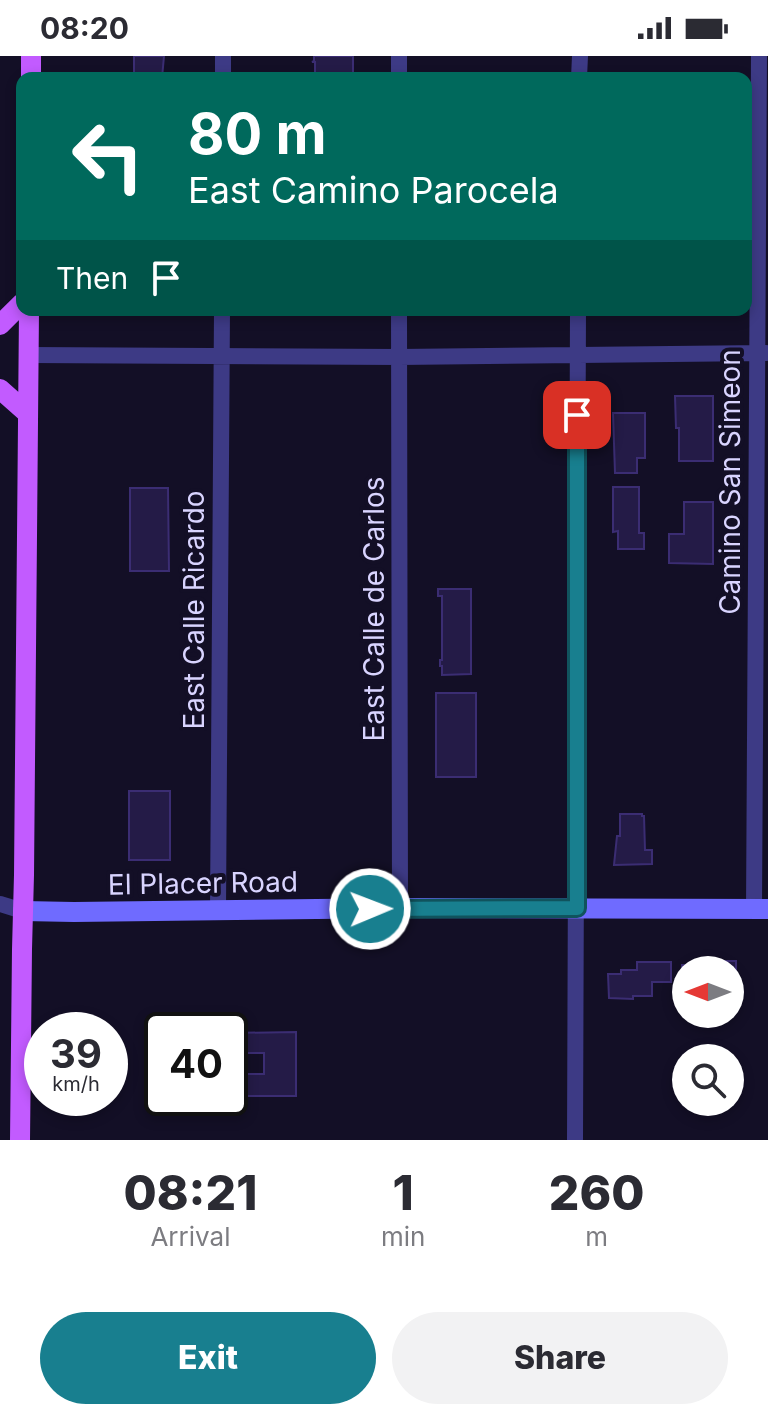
<!DOCTYPE html>
<style>
body{margin:0;font-family:Inter,sans-serif;background:#f2f2f3;color:#2b2b33;height:100vh;display:flex;flex-direction:column;font-size:30px;white-space:nowrap}
*{box-sizing:border-box;margin:0}
p{font-size:26px;color:#7c7c81}
.icon{flex:none;width:44px;height:44px;fill:none;stroke:currentColor;stroke-width:2;stroke-linecap:round;stroke-linejoin:round}
.map{position:relative;height:1084px;overflow:hidden}
.sheet{display:flex;flex-direction:column;background:#fff;flex:1}
.sheet>*{flex:none}
.guide{position:absolute;left:16px;top:16px;width:736px;height:244px;border-radius:16px;box-shadow:0 4px 12px #0003;background:#00695c;color:#fff;overflow:hidden}
.needle{width:52px;rotate:270deg}
.controls{position:absolute;left:672px;top:900px;display:grid;gap:16px}
.controls a{display:grid;place-items:center;width:72px;height:72px;border-radius:50%;background:#fff;box-shadow:0 4px 12px #0003;font-size:40px}
.speed{position:absolute;left:24px;top:956px;display:flex;gap:16px;font-size:40px;font-weight:700;text-align:center}
.speed>*{display:grid;place-content:center;width:104px;height:104px;border-radius:50%;background:#fff;box-shadow:0 4px 12px #0003;line-height:1}
.speed small{font-size:20px;font-weight:400}
.speed .limit{border:4px solid #111;border-radius:12px;background:#fff;color:#111}
.pin{position:absolute;display:grid;place-items:center;width:68px;height:68px;color:#fff;margin:-34px;border-radius:16px;box-shadow:0 4px 12px #0006}
.me{position:absolute;width:88px;margin:-44px;rotate:89deg;stroke-linejoin:round;filter:drop-shadow(0 0 6px #0008)}
.turn{display:flex;align-items:center;gap:28px;height:168px;padding:0 40px;font-size:36px}
.turn .icon{width:104px;height:104px;stroke-width:2.5}
.turn b{display:block;font-size:56px;line-height:68px}
.then{display:flex;align-items:center;height:76px;padding:0 40px;background:#0003;gap:16px;font-size:30px}
.eta{display:flex;justify-content:space-evenly;align-items:center;height:136px;text-align:center}
.eta b{font-size:48px;font-weight:800;line-height:56px}
.cta{display:flex;gap:16px;margin-top:auto;padding:16px 40px}
.cta a{flex:1;height:92px;border-radius:48px;background:#187f8f;color:#fff;font-size:32px;font-weight:800;line-height:92px;text-align:center}
.cta a+a{background:#f2f2f3;color:#2b2b33}
.status{display:flex;justify-content:space-between;align-items:center;height:56px;padding:0 40px;background:#fff;direction:ltr}
.status svg{height:22px;fill:currentColor}
.map>svg:first-child{display:block}
</style>
<div class="status"><b>08:20</b><svg viewBox="0 0 49 12"><path d="M0 12V9h3v3zM5 12V6h3v6zM10 12V3h3v9zM15 12V0h3v12zM26 1h20v11H26zM47 4h2v5h-2z"/></svg></div>
<div class="map">
<svg width="768" height="1084" viewBox="0 0 768 1084">
<rect width="100%" height="100%" fill="#130f26"/>
<path fill="#241b47" stroke="#3b2d73" stroke-width="2" d="M134 0H164L162 22H134Z
M314 0H353V22H315V6H312L314 5Z
M675 340H713V405H679V372H676Z
M613 357H645V402H637V417H615Z
M613 431H639V477H644V493H618V475L613 476Z
M130 432H168L169 515H130Z
M684 446H713V508L669 507V478H684Z
M438 533H471V618L442 619V610H440V604H442V540H438Z
M436 637H476V721H436Z
M129 735H170V804H129Z
M620 758H642V760H644L645 794H652V808L614 809 617 780H620Z
M698 905H736V940H733V945H730V914H686V945H682V909H698Z
M637 906H671V926H652V940H633V943L609 942 608 918H621V914H637Z
M296 976V1040H247V1018H264V997H245V1009H230V977Z"/>
<g fill="none" stroke-linecap="round" stroke-linejoin="round">
<path stroke="#3d3a85" stroke-width="16" d="M399 0V22
M223 22V0
M579 22 580 0
M399 254 400 852
M29 299 399 301 766 297
M0 848 23 855
M754 853 759 0
M218 855 222 254
M575 1084 578 254"/>
<path stroke="#6f6bff" stroke-width="20" d="M23 855 74 856 400 852 768 853"/>
<path stroke="#c25bff" stroke-width="20" d="M31 22V0
M0 269 22 247
M0 333 27 357
M20 1084 22 893 24 819 29 254"/>
</g>
<g fill="none" stroke-linecap="round" stroke-linejoin="round">
<g stroke="#10535d" stroke-width="20">
<path id="route" d="M370 853 577 852V359"/>
</g>
<use href="#route" stroke="#187f8f" stroke-width="14"/>
</g>
<g text-anchor="middle" dominant-baseline="central" stroke-width="8" stroke-linejoin="round" paint-order="stroke">
<g font-size="28" fill="#d9d4ff" stroke="#130f26">
<text transform="translate(730 426) rotate(-90)">Camino San Simeon</text>
<text transform="translate(374 553) rotate(-90)">East Calle de Carlos</text>
<text transform="translate(194 554) rotate(-90)">East Calle Ricardo</text>
<text transform="translate(203 827) rotate(-1)">El Placer Road</text>
</g>
</g>
</svg>
<div class="controls">
<a><svg class="needle" viewBox="-14 -14 28 28"><path d="M0-13l5 13h-10z" fill="#e53935"/><path d="M0 13l5-13h-10z" fill="#7c7c81"/></svg></a>
<a><svg class="icon" aria-label="search" viewBox="0 0 24 24"><circle cx="10" cy="10" r="6"/><path d="M15 15l6 6"/></svg></a>
</div>
<div class="speed"><div>39<small>km/h</small></div><div class="limit">40</div></div>
<div class="pin" style="left:577px;top:359px;background:#d93025"><svg class="icon" aria-label="arrive" viewBox="0 0 24 24"><path d="M6 21V4h12l-3 4 3 4H6"/></svg></div>
<svg class="me" style="left:370px;top:853px" viewBox="-20 -20 40 40"><circle r="17" fill="#187f8f" stroke="#fff" stroke-width="3"/><path d="M0-11L8 9 0 5-8 9z" fill="#fff"/></svg>
<div class="guide">
<div class="turn"><svg class="icon" aria-label="left" viewBox="0 0 24 24"><path d="M17 20v-9H6M10 6l-5 5 5 5"/></svg><div><b>80 m</b>East Camino Parocela</div></div>
<div class="then">Then<svg class="icon" aria-label="arrive" viewBox="0 0 24 24"><path d="M6 21V4h12l-3 4 3 4H6"/></svg></div>
</div>
</div>
<section class="sheet">
<div class="eta">
<div><b>08:21</b><p>Arrival</p></div>
<div><b>1</b><p>min</p></div>
<div><b>260</b><p>m</p></div>
</div>
<div class="cta"><a>Exit</a><a>Share</a></div>
</section>
